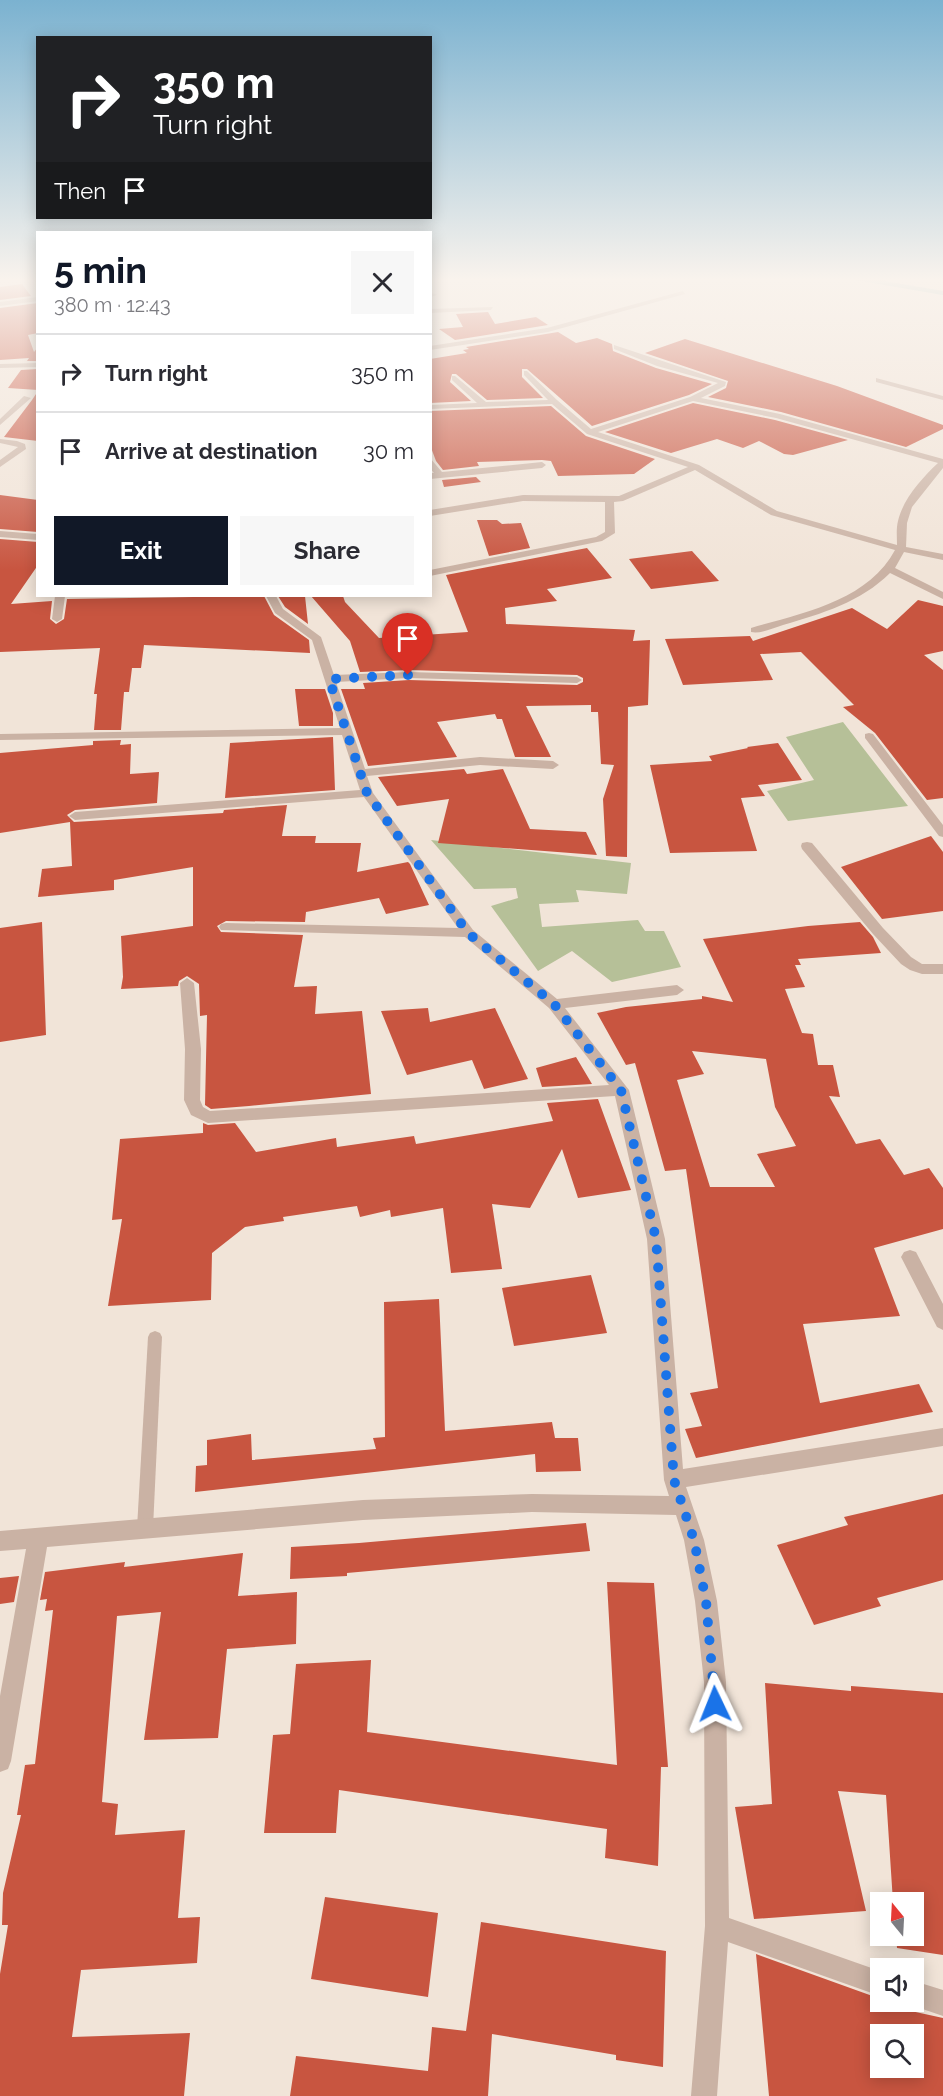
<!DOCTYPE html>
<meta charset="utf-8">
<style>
body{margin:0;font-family:Raleway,sans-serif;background:#f7f7f7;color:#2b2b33;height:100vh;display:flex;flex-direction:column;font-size:22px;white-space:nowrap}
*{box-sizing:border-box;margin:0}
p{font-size:20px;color:#7c7c81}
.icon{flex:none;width:33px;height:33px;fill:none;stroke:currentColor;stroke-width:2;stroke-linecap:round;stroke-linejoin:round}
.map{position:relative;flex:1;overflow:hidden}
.panel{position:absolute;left:36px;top:231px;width:396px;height:366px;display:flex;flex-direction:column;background:#fff;border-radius:0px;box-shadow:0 3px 15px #0003}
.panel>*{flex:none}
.banner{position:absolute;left:36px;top:36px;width:396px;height:183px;border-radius:0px;box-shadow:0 3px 15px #0003;background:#202124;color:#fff;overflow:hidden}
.needle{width:39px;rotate:342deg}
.buttons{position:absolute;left:870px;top:1892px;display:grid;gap:12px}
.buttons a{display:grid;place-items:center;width:54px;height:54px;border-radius:0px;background:#fff;box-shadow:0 3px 15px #0003;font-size:30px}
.pin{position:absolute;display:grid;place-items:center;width:51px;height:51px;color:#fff;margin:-62px -26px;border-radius:50% 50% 50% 0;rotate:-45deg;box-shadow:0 0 6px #0007}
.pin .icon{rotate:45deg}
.me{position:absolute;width:66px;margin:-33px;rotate:358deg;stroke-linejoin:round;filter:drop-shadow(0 0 4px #0008)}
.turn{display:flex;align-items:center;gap:21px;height:126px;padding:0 18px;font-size:27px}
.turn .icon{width:78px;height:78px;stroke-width:2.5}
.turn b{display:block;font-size:42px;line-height:51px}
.then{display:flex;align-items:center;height:57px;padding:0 18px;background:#0003;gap:12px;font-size:22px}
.round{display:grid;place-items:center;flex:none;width:63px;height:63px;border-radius:0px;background:#f7f7f7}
.overview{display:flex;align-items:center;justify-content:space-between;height:102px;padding:0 18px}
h1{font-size:36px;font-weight:700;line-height:45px;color:#111827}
.cta{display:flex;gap:12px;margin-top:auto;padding:12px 18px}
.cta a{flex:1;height:69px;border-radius:0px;background:#111827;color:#fff;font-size:24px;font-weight:700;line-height:69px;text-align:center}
.cta a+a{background:#f7f7f7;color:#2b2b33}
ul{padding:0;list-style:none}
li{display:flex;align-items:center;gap:18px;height:78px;padding:0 18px;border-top:2px solid #e1e1e2}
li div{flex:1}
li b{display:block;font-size:22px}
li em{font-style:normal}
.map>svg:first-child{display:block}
</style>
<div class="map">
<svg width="943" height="2096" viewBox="0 0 943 2096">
<rect width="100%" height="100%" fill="#f1e4d8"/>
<path fill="#b6c098" d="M843 722 908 806 788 821 767 791 814 780 786 737Z
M431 840 631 863 627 894 576 890 579 902 539 904 542 927 638 920 645 931H664L681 967 612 982 572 951 538 971 491 906 518 898 516 888 474 889Z"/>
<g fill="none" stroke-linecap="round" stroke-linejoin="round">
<path stroke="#77afac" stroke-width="4" d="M850 277 943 293"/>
</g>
<path fill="#c85540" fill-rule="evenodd" d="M22 284 31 296 0 300V287Z
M38 303V333L28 335 34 352 38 347V361H27L29 358 0 360V308Z
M488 312 495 324 536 317 548 325 455 340 439 329 463 327 456 314Z
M558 332 576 343 597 338 612 344 613 351 656 368 712 384 689 395 592 426 527 369H522V377L543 398 487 400 456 374H452L450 382 471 401 430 403V359L467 353 463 350 469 349 466 347Z
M685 339 837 386 943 425V429L906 447 781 412 708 397 726 388 728 381 645 353Z
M38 369V390L8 388 21 370Z
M38 391V441L4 437 32 400Z
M693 403 775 420 848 440 793 455 784 454 759 441 743 448 717 439 671 453 605 432Z
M551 406 586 436 655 459 634 474 558 476 551 461 542 460 477 462 479 466 443 470 436 461 430 445V411Z
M476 477 481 482 444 487 442 480Z
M0 495 38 500V532L0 529Z
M477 520H497L502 524 521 523 530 548 489 556Z
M0 539 38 542V565L11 604 52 601 50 619 56 624 64 619 67 599 264 596 274 615 309 640 310 653 144 645 141 668H132L129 692H124L121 730H94L97 694H94L100 648 0 652Z
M587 548 612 578 547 589 557 601 505 608 506 624 635 630 633 641 650 640 648 705 628 707 627 857 606 856 603 799 614 765 601 764 598 712H591V705L526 706 551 757H515L502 719H497L495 714 437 722 457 757 368 766 341 689H365L363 683 409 680 577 685 583 682V678L577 675 409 670 360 672 350 641 311 596H343L345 602 379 638 468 632 446 575Z
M692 551 719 581 651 589 629 559Z
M278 596H305L308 624 285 607Z
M918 600 943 606V651L924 655 943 670V798L927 800 875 733 843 707 854 705 801 652 760 654 773 680 683 685 665 639 750 636 753 641 852 608 887 629Z
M295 689H325L333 713V726H299Z
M333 737 335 790 225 798 230 743Z
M121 740 120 745 131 744 130 774 159 772 157 803 75 810 67 815 74 822 223 813 224 810 287 805 282 836H316L315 843H361L357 872 408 862 410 864 429 905 386 914 379 898 306 912 305 922 226 921 217 926 221 932 303 935 294 987 317 986 315 1014 362 1011 371 1094 249 1106 211 1109 205 1105 207 1015 200 1016 199 984 187 976 179 981 178 986 121 989 123 977 121 936 193 926V867L114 880V890L38 897 42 869 72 866 70 822 0 833V753L93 745V741Z
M778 743 802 780 758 785 765 796 741 798 757 851 670 853 650 765 712 761 709 756 748 748 747 747Z
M464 769 467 774 503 769 530 829 586 832 597 855 438 843 449 799 397 806 378 777Z
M931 836 943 852V911L882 919 841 867Z
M42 922 46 1035 0 1042V928Z
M860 922 873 937 881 953 798 959 801 965H795L805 987 785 989 802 1033 813 1034 818 1065H833L840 1097 829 1096 856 1144 880 1139 904 1175 929 1168 943 1188V1229L874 1248 900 1316 803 1324 820 1403 919 1384 933 1412 696 1458 685 1429 702 1426 690 1393 718 1388 686 1169 665 1171 635 1063 626 1065 597 1013 626 1007 702 999V996L733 1002 703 939 808 926ZM692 1051 766 1059 775 1107 796 1146 757 1154 775 1187H710L677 1080 704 1074Z
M428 1008 430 1022 495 1008 528 1079 484 1089 472 1060 407 1075 381 1011Z
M576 1057 592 1084 542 1087 536 1068Z
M598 1099 631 1190 578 1198 562 1149 530 1208 492 1204 502 1269 451 1273 443 1208 391 1217 390 1210 360 1217 357 1206 283 1217 284 1221 245 1227 212 1253 211 1300 108 1306 122 1219 112 1220 120 1139 203 1133V1123L208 1125 235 1123 256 1152 336 1138 337 1147 414 1136 416 1144 553 1121 547 1103Z
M591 1275 607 1333 514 1346 502 1288Z
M439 1299 445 1431 552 1422 555 1438H578L581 1471 536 1472 535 1454 195 1492 196 1466 207 1465V1440L251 1434 252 1460 376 1449 373 1438 385 1437 384 1302Z
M943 1494V1580L877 1598 881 1606 814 1625 777 1545 848 1525 844 1517Z
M586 1523 590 1551 347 1573V1576L290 1579 291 1547 359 1543Z
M243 1553 238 1596 297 1592 296 1644 227 1649 218 1738 144 1740 161 1612 117 1616 102 1802 118 1804 115 1835 185 1830 178 1918 200 1917 197 1963 81 1970 72 2037 190 2033 184 2096H0V1974L8 1925H2L3 1893 21 1815H17L25 1765 35 1764 53 1610 45 1611 47 1599 40 1600 45 1572 125 1562 124 1567Z
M19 1576 14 1602 0 1604V1578Z
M607 1582 654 1583 668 1767H661L658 1866 605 1858 607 1829 339 1790 336 1833H264L273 1735 290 1734 296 1664 371 1660 367 1732 617 1765Z
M765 1683 851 1691V1686L943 1693V1955L897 1948 896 1935H914V1902H893L886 1795 838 1791 866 1911 754 1919 735 1807 772 1804Z
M325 1897 438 1913 428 1997 311 1979Z
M481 1922 666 1951 663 2067 616 2060V2055L492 2034 488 2096H290L296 2056 428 2071 432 2027 466 2031Z
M756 1954 878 1998 879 2004 943 2018V2096H769ZM880 2034H914V2067H880Z"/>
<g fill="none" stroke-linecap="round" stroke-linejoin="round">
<path fill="#cab2a4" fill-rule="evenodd" d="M155 1331 160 1333 162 1337 153 1528 151 1533 145 1536 139 1533 137 1528 148 1337 150 1333Z"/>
<path fill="#cab2a4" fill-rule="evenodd" d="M30 277H36L38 285Z
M683 291 685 294 548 332 430 350V346L547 328Z
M430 293 436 294 437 295 430 297Z
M38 297V301L0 306V302Z
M493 307 491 310 430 313V309Z
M614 345 726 382 725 386 701 398 780 414 943 459V468L912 507 907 523 906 547 943 554V560L904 552 895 568 943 592V599L890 573C861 602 821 614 783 625 773 628 761 634 751 632V628C802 613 868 601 895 550L771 515 695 470 623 501 614 502 615 533 602 541 430 576V570L596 537 605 532V502L523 501 430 516V510L523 495 619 496 688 467 587 434 552 404 430 409V405L477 403 452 380V376H455L486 402 548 400 524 375V371H527L557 400 591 429 690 397 718 383 657 366 614 349ZM693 401 776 418 938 463C922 478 903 499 898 521 896 529 897 537 897 545L777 511 699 465 598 432Z
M38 363V367L0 368V364Z
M876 378 943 396V400L876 382Z
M24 396 31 398 0 425V419Z
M0 439 17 441 25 444 26 449 0 467V460L18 447 0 443Z
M430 458 442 472 542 462 546 465 542 468 430 479V473H434L430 468Z
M0 531 38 534V540L0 537Z
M55 596H65L62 619 57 622 52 619Z
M266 596H276L283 609 321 637 334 675 409 672 577 677 582 680 577 683 409 678 336 682 365 769 480 757 553 761 559 765 553 769 480 765 367 776 373 793 473 930 557 999 677 985 684 990 677 995 565 1008 629 1090 665 1239 683 1469 943 1428V1446L686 1487 704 1540 717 1601 726 1682 729 1918 880 1971V1996L728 1942 717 2096H691L705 1926 704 1682 695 1601 684 1540 676 1515 532 1512 363 1520 47 1547 11 1761 8 1769 0 1772V1696L26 1549 0 1551V1531L363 1500 532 1494 669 1496 664 1480 647 1239 615 1096 208 1123 191 1115 184 1100 185 1049 180 983 187 978 194 983 201 1049 200 1100 203 1107 210 1111 609 1085 549 1008 465 937 221 930 219 927 221 924 226 923 458 928 364 797 75 820 69 816 75 812 360 790 342 735 0 740V734L340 728 312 640 275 613Z
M869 733 873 734 943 825V837L939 836 865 738V734Z
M807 842 812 843 883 928 911 957 922 964H943V974H922L910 970 901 964 873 934 802 849 801 846 802 843Z
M910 1250 916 1252 943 1304V1330L937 1327 901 1257 904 1252Z
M914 1981 943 1990V2016L905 2003 904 2001H914Z"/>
</g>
<linearGradient id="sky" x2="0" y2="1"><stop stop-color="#7bb2d0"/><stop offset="0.49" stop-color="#f9f3ed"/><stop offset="1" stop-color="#f9f3ed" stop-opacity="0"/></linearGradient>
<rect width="943" height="570" fill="url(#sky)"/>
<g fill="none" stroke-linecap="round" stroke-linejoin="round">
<path stroke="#1a73e8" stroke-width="10" stroke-dasharray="0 18" d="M408 675 329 679 367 793 468 933 554 1004 621 1090 656 1239 674 1480 694 1540 706 1601 715 1704"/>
</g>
</svg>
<div class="buttons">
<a><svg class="needle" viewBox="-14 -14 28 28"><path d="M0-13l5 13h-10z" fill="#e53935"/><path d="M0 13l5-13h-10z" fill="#7c7c81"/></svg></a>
<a><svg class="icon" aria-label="sound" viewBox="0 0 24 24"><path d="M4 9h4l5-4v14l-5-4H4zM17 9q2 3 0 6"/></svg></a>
<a><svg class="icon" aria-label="search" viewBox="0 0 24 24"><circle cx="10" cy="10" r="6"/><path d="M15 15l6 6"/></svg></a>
</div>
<div class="pin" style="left:408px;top:675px;background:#d93025"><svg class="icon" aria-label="arrive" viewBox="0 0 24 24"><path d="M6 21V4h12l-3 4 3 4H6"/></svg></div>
<svg class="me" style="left:715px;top:1704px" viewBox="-20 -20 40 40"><path d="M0-17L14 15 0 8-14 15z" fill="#1a73e8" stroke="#fff" stroke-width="4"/></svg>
<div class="banner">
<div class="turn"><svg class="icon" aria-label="right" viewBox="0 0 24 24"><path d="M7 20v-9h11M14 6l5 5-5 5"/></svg><div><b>350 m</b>Turn right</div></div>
<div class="then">Then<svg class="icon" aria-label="arrive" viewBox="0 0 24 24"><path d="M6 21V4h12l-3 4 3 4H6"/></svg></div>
</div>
<section class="panel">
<div class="overview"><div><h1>5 min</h1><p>380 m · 12:43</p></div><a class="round"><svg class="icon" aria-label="close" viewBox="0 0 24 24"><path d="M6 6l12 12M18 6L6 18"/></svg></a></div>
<ul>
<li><svg class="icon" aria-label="right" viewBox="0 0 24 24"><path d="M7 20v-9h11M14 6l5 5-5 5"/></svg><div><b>Turn right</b></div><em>350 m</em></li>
<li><svg class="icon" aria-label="arrive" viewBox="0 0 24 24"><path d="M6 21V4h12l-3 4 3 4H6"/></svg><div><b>Arrive at destination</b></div><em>30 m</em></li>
</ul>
<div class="cta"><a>Exit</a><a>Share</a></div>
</section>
</div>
